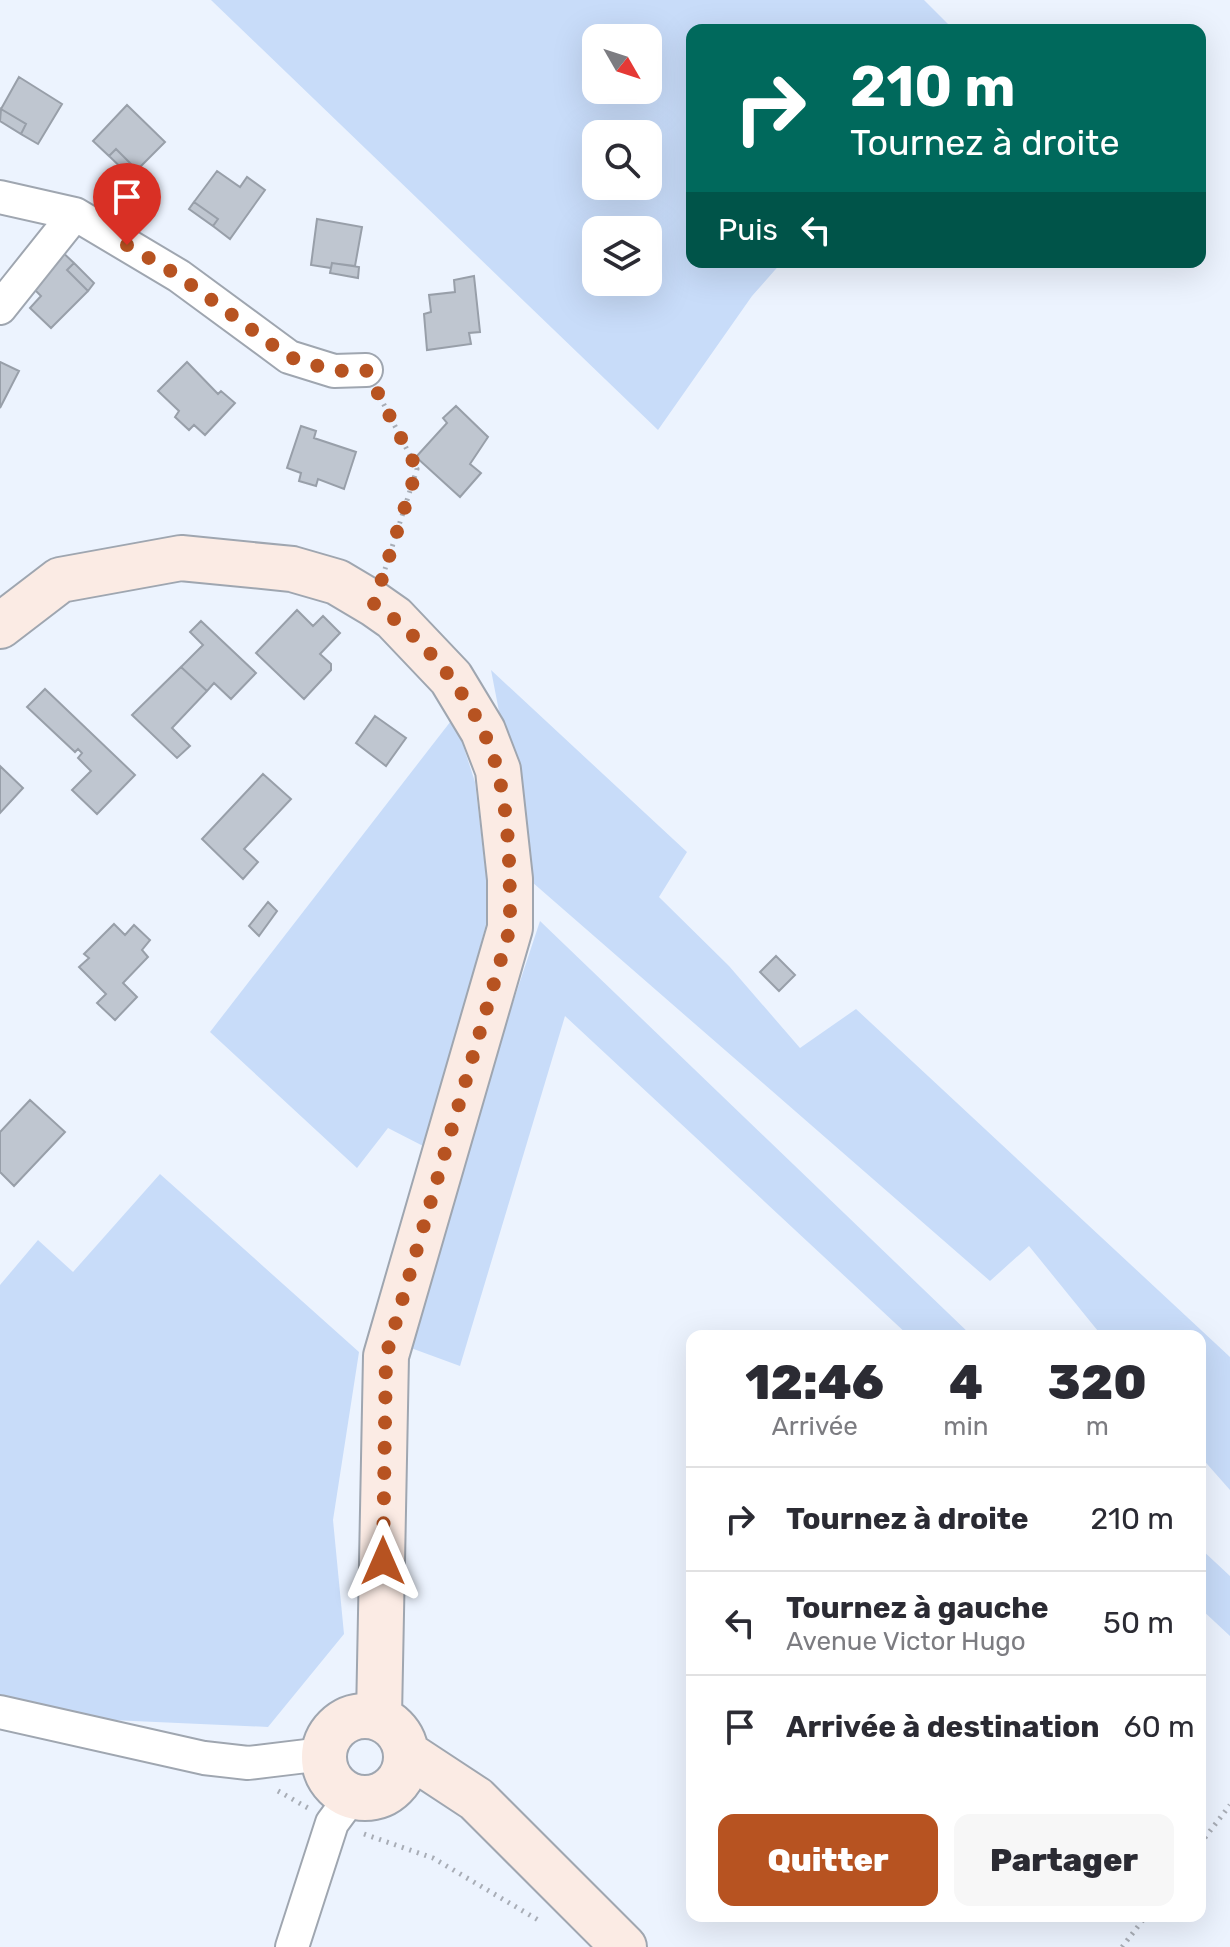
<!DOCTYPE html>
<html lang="fr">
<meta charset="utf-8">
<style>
body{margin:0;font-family:Rubik,sans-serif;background:#f7f7f7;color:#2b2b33;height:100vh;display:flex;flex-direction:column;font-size:30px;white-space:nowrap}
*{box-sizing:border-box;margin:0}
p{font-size:26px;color:#7c7c81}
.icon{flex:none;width:44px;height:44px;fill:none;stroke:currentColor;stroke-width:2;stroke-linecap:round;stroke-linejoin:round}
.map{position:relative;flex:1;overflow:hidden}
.side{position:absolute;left:686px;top:1330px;width:520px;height:592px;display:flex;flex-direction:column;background:#fff;border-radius:16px;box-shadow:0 8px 32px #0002}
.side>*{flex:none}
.banner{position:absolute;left:686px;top:24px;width:520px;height:244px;border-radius:16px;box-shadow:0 8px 32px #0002;background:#00695c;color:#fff;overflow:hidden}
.needle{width:52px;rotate:129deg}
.buttons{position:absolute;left:582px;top:24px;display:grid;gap:16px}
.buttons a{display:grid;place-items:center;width:80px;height:80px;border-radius:16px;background:#fff;box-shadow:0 8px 32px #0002;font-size:40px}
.pin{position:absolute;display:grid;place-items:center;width:68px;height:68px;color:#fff;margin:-82px -34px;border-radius:50% 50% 50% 0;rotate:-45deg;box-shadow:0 0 8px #0007}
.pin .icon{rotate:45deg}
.me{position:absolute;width:88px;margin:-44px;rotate:0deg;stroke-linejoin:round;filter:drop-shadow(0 0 6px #0008)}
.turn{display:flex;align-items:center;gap:28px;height:168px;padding:0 32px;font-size:36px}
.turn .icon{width:104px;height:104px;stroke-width:2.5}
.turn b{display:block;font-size:56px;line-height:68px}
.then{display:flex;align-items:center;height:76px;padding:0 32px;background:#0003;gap:16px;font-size:30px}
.eta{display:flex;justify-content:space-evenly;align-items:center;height:136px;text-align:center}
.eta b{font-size:48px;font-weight:800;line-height:56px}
.button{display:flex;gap:16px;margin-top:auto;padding:16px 32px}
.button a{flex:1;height:92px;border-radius:16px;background:#b75321;color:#fff;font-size:32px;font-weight:800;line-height:92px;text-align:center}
.button a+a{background:#f7f7f7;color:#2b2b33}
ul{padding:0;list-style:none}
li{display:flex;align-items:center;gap:24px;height:104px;padding:0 32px;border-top:2px solid #e1e1e2}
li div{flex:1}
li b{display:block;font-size:30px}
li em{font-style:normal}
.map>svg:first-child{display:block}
</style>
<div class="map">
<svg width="1230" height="1947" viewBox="0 0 1230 1947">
<rect width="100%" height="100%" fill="#ecf3fe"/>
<path fill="#c8dcf9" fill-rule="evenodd" d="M211 0H924L954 30H692V262H782L752 296 658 430ZM596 38H648V90H596ZM648 134V186H596V134ZM648 230V282H596V230Z
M491 670 687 852 659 897 729 966 800 1048 856 1009 1230 1357V1490L1200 1456V1336H1102L1029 1246 990 1281 532 882Z
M454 717 475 782 490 910 425 1147 388 1128 357 1168 210 1032Z
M540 921 972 1336H909L565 1016 460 1366 400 1344Z
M160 1174 359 1352 333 1520 344 1634 268 1727 0 1715V1285L38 1240 73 1272Z
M1200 1548 1230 1576V1636L1200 1608Z"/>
<path fill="#bfc6d0" stroke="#989fa9" stroke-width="2" d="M19 77 62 104 38 144 21 134 26 124 1 109Z
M127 105 165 142 137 170 116 149 109 156 93 141Z
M1 109 26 124 21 134 0 121Z
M116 149 137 170 131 177 109 156Z
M217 171 240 187 247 177 265 190 230 239 213 226 218 219 194 202Z
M194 202 218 219 213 226 189 209Z
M317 219 362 227 355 266 332 263 331 268 311 265Z
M58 248 74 263 67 270 88 291 51 328 30 308 41 296 26 281Z
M74 263 94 283 88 291 67 270Z
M332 263 359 267 358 278 330 273Z
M474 276 480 332 469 333 471 344 427 350 424 314 431 312 429 295 455 292 454 280Z
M0 362 19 371 0 408Z
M187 362 218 394 221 391 235 403 205 435 194 425 189 430 175 417 179 411 158 391Z
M456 406 488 437 470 464 481 473 460 497 416 457 447 423 443 418Z
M301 426 316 431 314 438 356 452 344 489 318 479 316 486 299 481 301 473 287 468Z
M297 610 313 626 323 616 340 633 320 654 331 664V670L304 699 256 653Z
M201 621 256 673 231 699 214 683 207 691 181 667 203 645 190 632Z
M181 667 207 691 172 728 190 746 177 758 132 715Z
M45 689 135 775 97 814 72 790 91 771 78 758 82 753 78 749 75 752 27 707Z
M375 716 406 738 386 766 356 743Z
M0 766 23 788 0 813Z
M263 774 291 799 244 849 258 862 243 879 202 839Z
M268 902 277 911 259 936 249 926Z
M114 924 125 935 134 925 150 940 142 950 148 957 123 983 137 997 115 1020 97 1003 106 994 79 967 89 958 84 954Z
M776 956 795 975 779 991 760 972Z
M30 1100 65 1132 14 1186 0 1172V1132Z"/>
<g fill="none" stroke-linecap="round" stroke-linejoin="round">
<g stroke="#9fa6b0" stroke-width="36">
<path id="street" d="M0 197 75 214 179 276 289 357 334 371 366 370
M0 308 75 214
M0 1712 204 1758 248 1763 323 1754
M292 1947 332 1823 352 1796"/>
</g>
<g stroke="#9fa6b0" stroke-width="48">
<path id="secondary" d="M0 626 60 580 181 558 292 569 337 582 374 604 394 618 451 678 483 731 498 770 510 879V928L386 1356 379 1717
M324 1757a41 41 0 1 1 82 0a41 41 0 1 1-82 0Z
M406 1753 476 1799 624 1947"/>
</g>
<path stroke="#a8adb6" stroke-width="5" stroke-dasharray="2 6" stroke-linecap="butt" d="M380 397 417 469 385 569
M278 1791 308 1808
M364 1834 433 1858 540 1921
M1200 1844 1230 1805
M1122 1947 1146 1916"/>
<use href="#street" stroke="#fff" stroke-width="32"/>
<use href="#secondary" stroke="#fbebe4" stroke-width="44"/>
</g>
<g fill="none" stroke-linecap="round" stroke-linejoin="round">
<path stroke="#b75321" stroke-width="14" stroke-dasharray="0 25.2" d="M127 245 179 276 289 357 334 371 366 370 417 469 374 604C427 640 481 706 497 769 510 817 510 879 510 928L386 1356 383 1561"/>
</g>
</svg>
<div class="buttons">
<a><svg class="needle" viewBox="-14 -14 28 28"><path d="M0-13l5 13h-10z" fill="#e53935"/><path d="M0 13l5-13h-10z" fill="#7c7c81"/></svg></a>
<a><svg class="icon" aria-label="search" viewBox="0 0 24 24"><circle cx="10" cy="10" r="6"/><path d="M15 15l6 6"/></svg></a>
<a><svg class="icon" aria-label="layers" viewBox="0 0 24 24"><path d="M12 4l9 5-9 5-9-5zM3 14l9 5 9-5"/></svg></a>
</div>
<div class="pin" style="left:127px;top:245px;background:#d93025"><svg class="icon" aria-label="arrive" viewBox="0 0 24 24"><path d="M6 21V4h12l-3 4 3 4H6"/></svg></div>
<svg class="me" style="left:383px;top:1561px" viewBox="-20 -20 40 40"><path d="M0-17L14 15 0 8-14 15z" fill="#b75321" stroke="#fff" stroke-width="4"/></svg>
<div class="banner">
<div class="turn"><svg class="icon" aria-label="right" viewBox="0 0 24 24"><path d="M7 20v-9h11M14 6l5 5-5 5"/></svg><div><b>210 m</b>Tournez à droite</div></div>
<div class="then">Puis<svg class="icon" aria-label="left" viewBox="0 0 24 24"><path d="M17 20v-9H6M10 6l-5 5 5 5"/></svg></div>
</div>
<section class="side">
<div class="eta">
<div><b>12:46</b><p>Arrivée</p></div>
<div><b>4</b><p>min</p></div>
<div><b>320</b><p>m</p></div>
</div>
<ul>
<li><svg class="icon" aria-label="right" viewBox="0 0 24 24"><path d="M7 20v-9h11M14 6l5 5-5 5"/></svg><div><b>Tournez à droite</b></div><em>210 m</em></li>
<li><svg class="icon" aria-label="left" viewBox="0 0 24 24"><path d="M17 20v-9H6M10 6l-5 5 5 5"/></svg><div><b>Tournez à gauche</b><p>Avenue Victor Hugo</p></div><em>50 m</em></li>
<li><svg class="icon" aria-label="arrive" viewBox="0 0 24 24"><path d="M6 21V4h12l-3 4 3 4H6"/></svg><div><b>Arrivée à destination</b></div><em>60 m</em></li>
</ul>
<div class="button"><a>Quitter</a><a>Partager</a></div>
</section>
</div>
